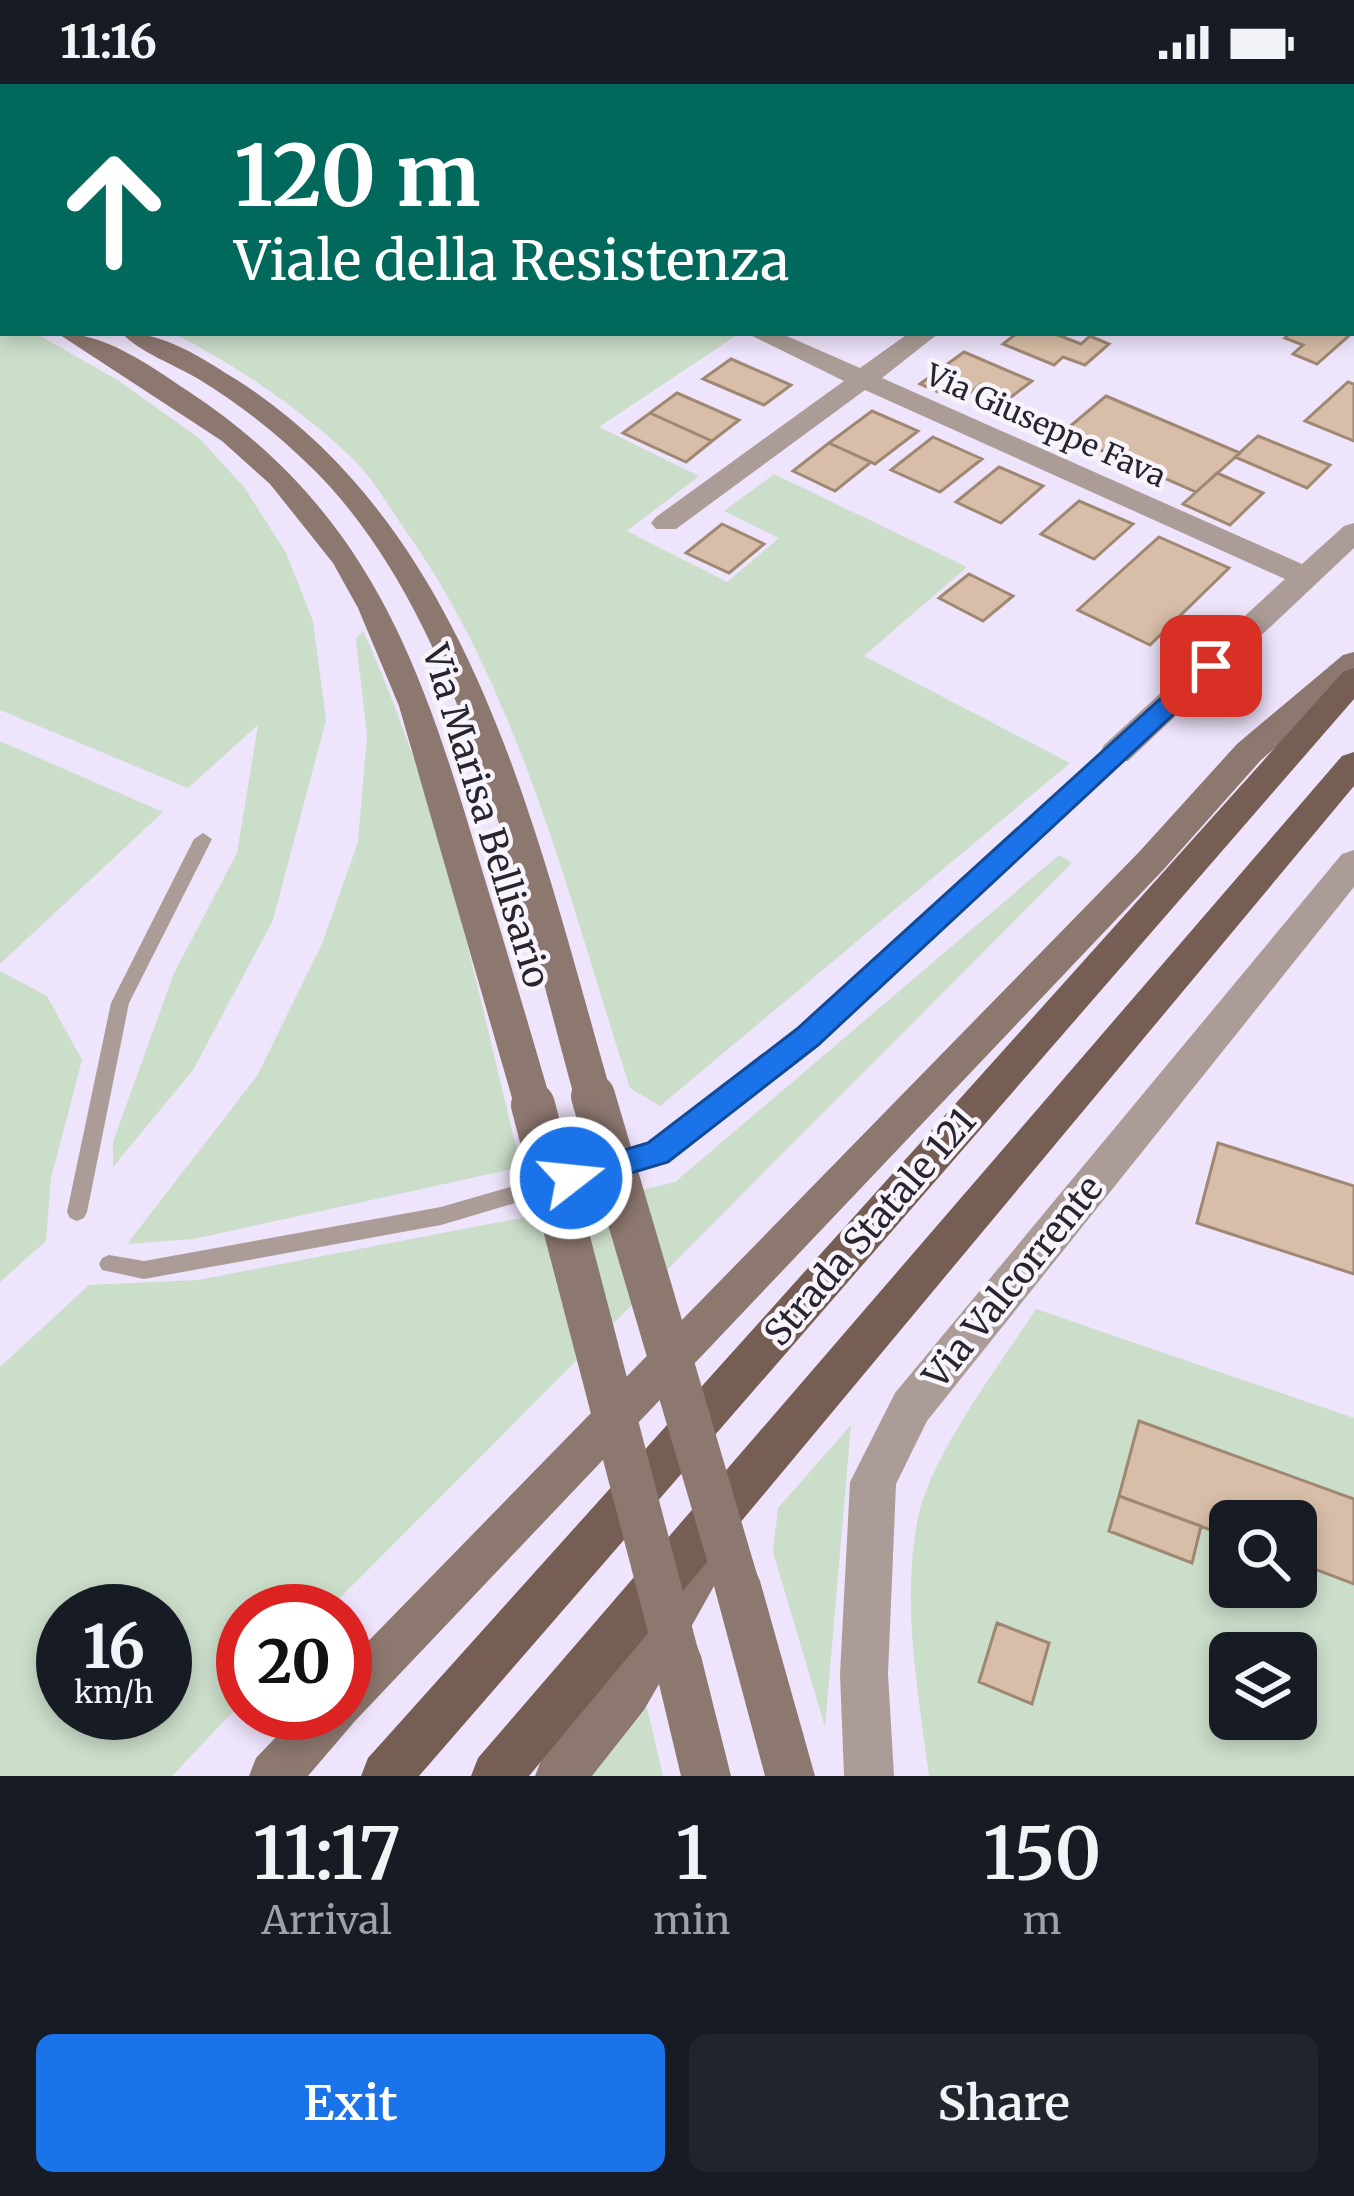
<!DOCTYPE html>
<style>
body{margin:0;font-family:Merriweather,serif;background:#20242c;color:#f1f3f6;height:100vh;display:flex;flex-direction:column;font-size:45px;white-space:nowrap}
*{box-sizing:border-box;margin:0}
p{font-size:39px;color:#9ea1a6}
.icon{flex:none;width:66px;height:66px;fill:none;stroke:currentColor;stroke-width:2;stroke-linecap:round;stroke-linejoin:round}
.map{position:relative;height:1692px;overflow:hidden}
.panel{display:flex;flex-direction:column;background:#171b24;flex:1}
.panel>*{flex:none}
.hud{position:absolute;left:0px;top:0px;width:1356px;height:252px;box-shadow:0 6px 18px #0003;background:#00695c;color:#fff;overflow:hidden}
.tools{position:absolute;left:1209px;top:1416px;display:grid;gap:24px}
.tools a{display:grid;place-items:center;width:108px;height:108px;border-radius:18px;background:#171b24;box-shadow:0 6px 18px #0003;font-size:60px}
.speed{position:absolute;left:36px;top:1500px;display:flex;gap:24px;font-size:60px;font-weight:700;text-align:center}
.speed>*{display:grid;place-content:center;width:156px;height:156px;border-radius:50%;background:#171b24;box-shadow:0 6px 18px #0003;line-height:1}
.speed small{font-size:30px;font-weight:400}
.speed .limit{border:18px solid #d22;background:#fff;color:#111}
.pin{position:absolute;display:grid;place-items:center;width:102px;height:102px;color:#fff;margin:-51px;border-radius:24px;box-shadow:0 6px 18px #0006}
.me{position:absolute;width:132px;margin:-66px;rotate:74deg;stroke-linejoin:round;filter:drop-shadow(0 0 9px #0008)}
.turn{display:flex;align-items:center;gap:42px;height:252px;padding:0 36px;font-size:54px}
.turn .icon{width:156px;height:156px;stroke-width:2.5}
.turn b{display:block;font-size:84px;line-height:102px}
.eta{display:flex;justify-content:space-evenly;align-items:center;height:204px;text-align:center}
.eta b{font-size:72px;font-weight:600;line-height:84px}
.primary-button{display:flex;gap:24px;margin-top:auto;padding:24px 36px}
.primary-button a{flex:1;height:138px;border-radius:18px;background:#1a73e8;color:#fff;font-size:48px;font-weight:600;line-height:138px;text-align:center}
.primary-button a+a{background:#20242c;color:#f1f3f6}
.status{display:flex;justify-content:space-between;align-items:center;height:84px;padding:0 60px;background:#171b24;direction:ltr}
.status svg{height:33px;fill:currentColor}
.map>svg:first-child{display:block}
</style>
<div class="status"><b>11:16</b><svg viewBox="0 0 49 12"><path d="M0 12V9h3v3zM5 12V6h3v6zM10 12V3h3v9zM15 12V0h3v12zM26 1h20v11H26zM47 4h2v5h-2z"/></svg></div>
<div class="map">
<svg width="1354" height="1692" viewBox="0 0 1354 1692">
<rect width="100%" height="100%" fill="#eee4fb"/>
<path fill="#cbdeca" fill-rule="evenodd" d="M0 232 3 249H35L119 297 199 354 244 403 286 469 313 537 326 636 273 836 193 986 113 1083V1058L174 889 237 769 258 641 188 704 0 626Z
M173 249 737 251 599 343 699 392 627 447 727 498 779 454 724 427 774 390 967 483 864 572 1070 679 660 1022 630 1004C568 813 520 605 401 440 386 418 371 392 352 374 301 325 236 281 173 249Z
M363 547C441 716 476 903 521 1083L194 1155 127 1160 257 992 322 860 358 758 367 652 356 555Z
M0 657 163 728 0 880Z
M1059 771 1072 779 327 1527H243V1617L172 1692H0V1283L89 1201 198 1196 536 1131 675 1098ZM63 1527H165V1629H63Z
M0 887 47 912 82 976 51 1094 46 1157 0 1198Z
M1036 1225 1354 1334V1692H929C918 1608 901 1518 918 1434 931 1370 1000 1281 1036 1225ZM1230 1437H1296V1503H1230ZM1230 1569H1296V1635H1230Z
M851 1341 825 1643 773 1468 778 1424Z
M647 1623 663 1692H592Z"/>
<path fill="#d8bea8" stroke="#9f8772" stroke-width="3" d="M1017 249H1053L1081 260 1090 252 1109 260 1085 281 1063 273 1054 281 1003 260Z
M1290 249H1352L1317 280 1293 270 1303 261 1285 254Z
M964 268 1032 297 1011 313 981 300 959 317 920 300Z
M731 275 791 301 764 321 703 295Z
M1348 298 1354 300V357L1305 337Z
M677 309 739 336 712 357 650 329Z
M1106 312 1240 369 1196 408 1062 349Z
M872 327 918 347 875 380 829 359Z
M650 329 712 357 686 378 623 349Z
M1258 352 1330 381 1307 404 1235 373Z
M933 353 982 375 940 408 891 386Z
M829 359 871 378 835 407 793 387Z
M999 383 1043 402 1001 439 956 418Z
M1217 389 1263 409 1230 441 1183 420Z
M1079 417 1133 440 1094 475 1041 450Z
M722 440 764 460 729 489 686 469Z
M1159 453 1229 484 1150 561 1078 526Z
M969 490 1013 512 983 537 939 514Z
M1218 1059 1354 1102V1190L1197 1139Z
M1139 1337 1354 1415V1500L1296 1478V1437H1230V1453L1119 1412Z
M1119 1412 1201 1442 1192 1479 1109 1447Z
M997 1539 1049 1559 1032 1620 979 1598Z"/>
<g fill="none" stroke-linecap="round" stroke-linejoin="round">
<path fill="#ac9c97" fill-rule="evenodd" d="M1116 663 1122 665 1124 669 1122 673 815 958 664 1075 441 1141 144 1195 102 1186 99 1180 102 1174 109 1171 144 1177 441 1123 651 1062 801 948 1110 665Z
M203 749 212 755 129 919 87 1128 84 1134 77 1137 70 1134 67 1128 111 919 194 755Z"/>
<path fill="#ac9c97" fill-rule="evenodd" d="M1252 0H1276L1250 3Z
M1319 0H1348L1350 3H1321Z
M1353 210H1354V226H1353Z
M746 249H780L860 284 909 249H939L882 294 1302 480 1344 442 1354 439V464L1128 677H1104L1100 669 1104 661 1285 495 865 306 676 445H656L651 439 656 433 844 297Z
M1354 766V803L927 1337 896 1400 888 1590 894 1692H844L840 1590 850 1398 895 1309 1342 770Z"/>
<path fill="#8d7870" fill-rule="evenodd" d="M0 178H3V193H0Z
M0 206 3 207V223L0 222Z
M57 249C106 249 147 280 188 307 369 427 420 577 479 776 504 857 528 939 552 1021L547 1032 533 1037 519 1032 514 1021 399 622 358 524 333 479 270 400 222 357Z
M122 249C166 249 200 273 237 296 476 449 538 758 612 1012L607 1023 593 1028 579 1023 574 1012C519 814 464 535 314 386 280 352 241 321 200 296 176 281 140 269 122 249Z
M1354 568V595L1261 676 1164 785 355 1637 308 1692H249L256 1674 299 1629H345V1581L1140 767 1237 660 1343 571Z
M712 1437 728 1444 735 1460 728 1477 736 1474 753 1481 760 1497 815 1692H765L714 1502 686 1552 694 1555 701 1572 731 1692H681L659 1600 644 1626 592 1692H535L542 1674 610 1592 696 1444Z"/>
<path fill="#775e55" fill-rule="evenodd" d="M1354 584V615L419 1692H361L368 1674 1343 588Z
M1354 668V702L529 1692H471L478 1674 1342 672Z"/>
<path stroke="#8d7870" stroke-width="44" d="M593 1012 736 1497
M533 1021 677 1572"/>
</g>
<path fill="#1a73e8" stroke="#114b97" stroke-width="3" d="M1211 574 1223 582 1220 587 818 961 668 1078 571 1107 560 1103 555 1094 560 1085 648 1059 797 945 1203 576Z"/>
<g text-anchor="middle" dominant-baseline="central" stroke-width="9" stroke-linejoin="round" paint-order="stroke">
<g font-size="30" fill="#29242f" stroke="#f7f5fb">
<text transform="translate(1046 341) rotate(24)">Via Giuseppe Fava</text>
</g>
<g font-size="36" fill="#29242f" stroke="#f7f5fb">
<text transform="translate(486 732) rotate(73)">Via Marisa Bellisario</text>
<text transform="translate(870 1143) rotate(-49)">Strada Statale 121</text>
<text transform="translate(1013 1198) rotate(-51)">Via Valcorrente</text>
</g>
</g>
</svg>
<div class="tools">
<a><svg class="icon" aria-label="search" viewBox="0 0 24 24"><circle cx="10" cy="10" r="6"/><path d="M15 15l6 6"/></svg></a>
<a><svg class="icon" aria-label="layers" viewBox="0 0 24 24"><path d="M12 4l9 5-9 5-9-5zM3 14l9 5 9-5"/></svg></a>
</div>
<div class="speed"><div>16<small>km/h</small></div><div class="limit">20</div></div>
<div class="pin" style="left:1211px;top:582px;background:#d93025"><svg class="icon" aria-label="arrive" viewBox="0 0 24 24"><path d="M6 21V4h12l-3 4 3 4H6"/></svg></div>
<svg class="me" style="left:571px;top:1094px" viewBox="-20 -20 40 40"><circle r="17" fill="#1a73e8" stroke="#fff" stroke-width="3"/><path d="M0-11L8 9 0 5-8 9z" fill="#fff"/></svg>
<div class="hud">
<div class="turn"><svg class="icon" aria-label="ahead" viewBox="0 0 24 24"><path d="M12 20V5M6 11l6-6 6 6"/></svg><div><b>120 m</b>Viale della Resistenza</div></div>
</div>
</div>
<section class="panel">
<div class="eta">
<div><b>11:17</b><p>Arrival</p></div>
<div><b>1</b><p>min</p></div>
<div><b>150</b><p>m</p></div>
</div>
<div class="primary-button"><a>Exit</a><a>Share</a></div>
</section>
